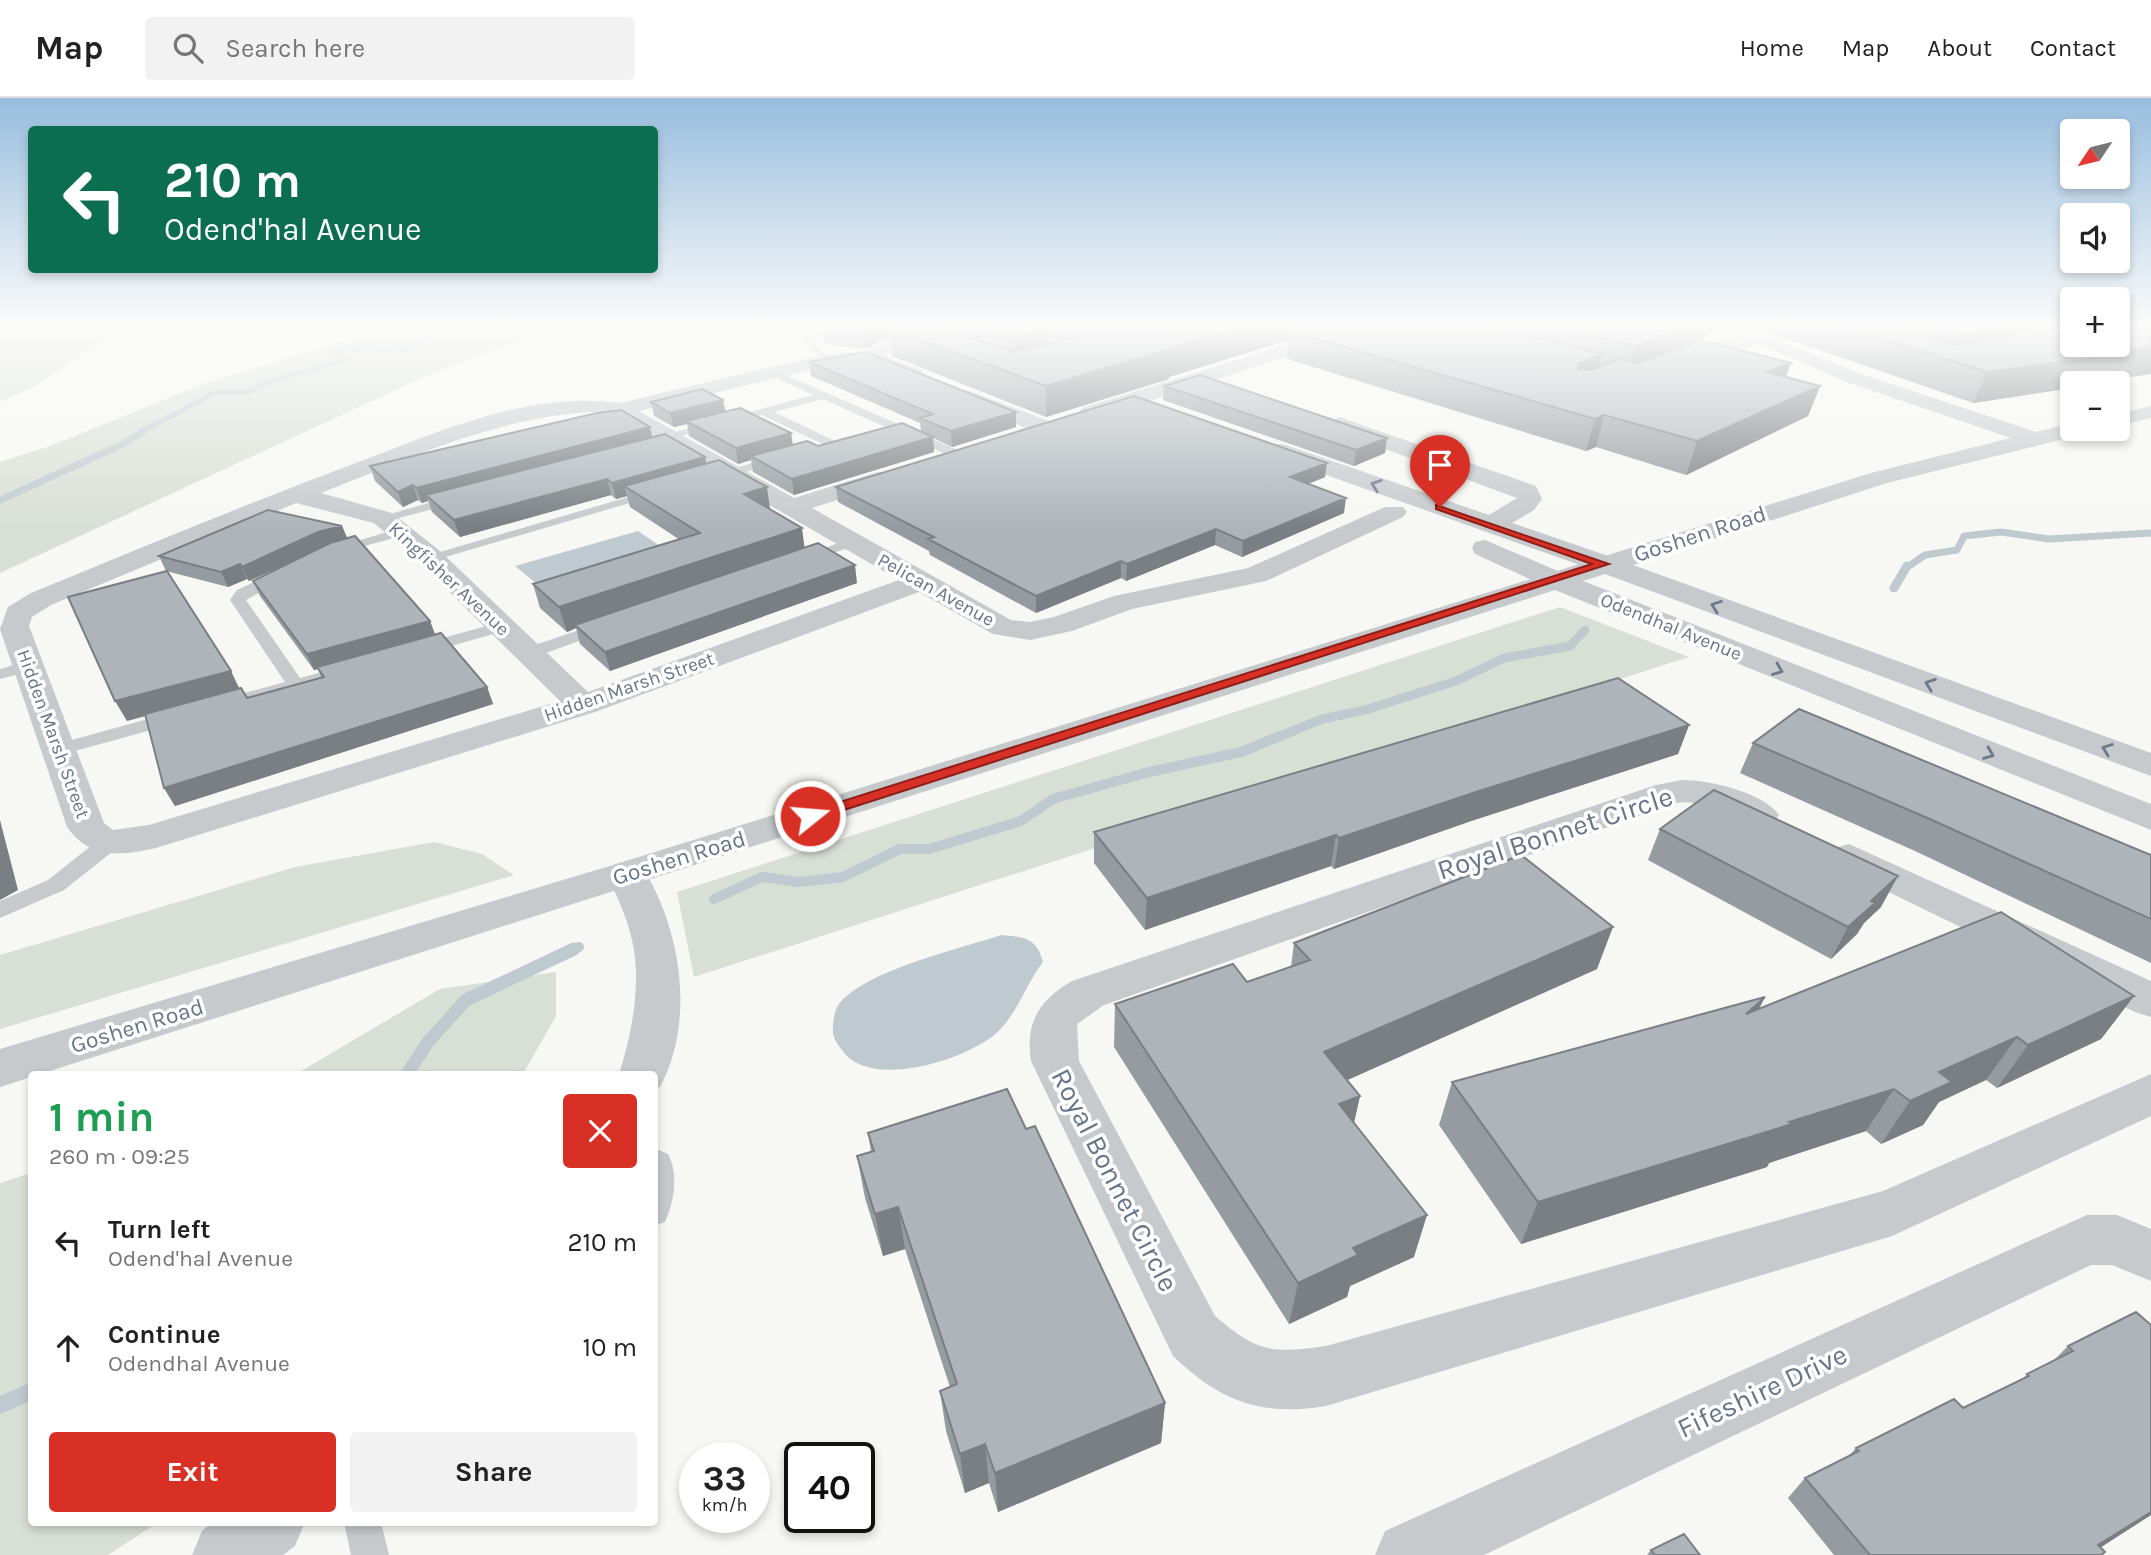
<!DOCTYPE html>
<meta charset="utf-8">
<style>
body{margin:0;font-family:Karla,sans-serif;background:#f2f2f2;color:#222;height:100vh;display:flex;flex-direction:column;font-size:26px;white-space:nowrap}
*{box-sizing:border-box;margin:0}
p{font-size:23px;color:#767676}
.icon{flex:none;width:38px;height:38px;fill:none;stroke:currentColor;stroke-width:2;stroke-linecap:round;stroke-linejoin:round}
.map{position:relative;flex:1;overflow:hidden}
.drawer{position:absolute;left:28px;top:973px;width:630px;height:455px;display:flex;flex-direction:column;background:#fff;border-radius:7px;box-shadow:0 4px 10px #0003}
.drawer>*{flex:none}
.guide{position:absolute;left:28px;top:28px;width:630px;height:147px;border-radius:7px;box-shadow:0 4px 10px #0003;background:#0b6e4f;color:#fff;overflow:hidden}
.needle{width:46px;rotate:235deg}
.buttons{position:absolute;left:2060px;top:21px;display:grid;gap:14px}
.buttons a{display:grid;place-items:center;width:70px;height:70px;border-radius:7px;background:#fff;box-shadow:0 4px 10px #0003;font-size:35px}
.speed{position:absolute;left:679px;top:1344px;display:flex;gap:14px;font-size:35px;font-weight:700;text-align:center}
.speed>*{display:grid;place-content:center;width:91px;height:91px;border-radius:50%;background:#fff;box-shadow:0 4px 10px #0003;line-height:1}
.speed small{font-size:18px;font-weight:400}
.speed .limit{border:4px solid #111;border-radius:10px;background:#fff;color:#111}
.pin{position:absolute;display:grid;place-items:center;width:60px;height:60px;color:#fff;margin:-72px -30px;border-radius:50% 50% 50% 0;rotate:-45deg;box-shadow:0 0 7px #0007}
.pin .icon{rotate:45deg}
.me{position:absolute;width:77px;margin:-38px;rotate:73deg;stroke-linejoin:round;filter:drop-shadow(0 0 5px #0008)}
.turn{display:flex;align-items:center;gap:24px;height:147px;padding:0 21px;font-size:32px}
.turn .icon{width:91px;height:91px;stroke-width:2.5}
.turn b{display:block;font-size:49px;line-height:60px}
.round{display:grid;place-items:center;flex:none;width:74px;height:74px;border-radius:7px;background:#f2f2f2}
.headline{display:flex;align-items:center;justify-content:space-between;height:119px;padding:0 21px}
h1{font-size:42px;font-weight:700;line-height:52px;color:#1e9e55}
.cta{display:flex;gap:14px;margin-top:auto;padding:14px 21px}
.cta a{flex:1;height:80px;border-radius:7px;background:#d93025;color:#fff;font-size:28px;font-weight:700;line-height:80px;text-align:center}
.cta a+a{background:#f2f2f2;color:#222}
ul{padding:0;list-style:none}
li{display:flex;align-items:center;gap:21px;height:105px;padding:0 21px}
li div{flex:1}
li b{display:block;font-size:26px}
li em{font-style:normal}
header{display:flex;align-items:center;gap:42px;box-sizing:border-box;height:98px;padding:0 35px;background:#fff;border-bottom:2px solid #e0e0e0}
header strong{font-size:33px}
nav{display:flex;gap:38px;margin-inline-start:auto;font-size:24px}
.search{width:490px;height:63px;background:#f2f2f2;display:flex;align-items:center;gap:18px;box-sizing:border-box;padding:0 24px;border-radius:7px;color:#767676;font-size:26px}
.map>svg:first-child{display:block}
</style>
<header>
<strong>Map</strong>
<div class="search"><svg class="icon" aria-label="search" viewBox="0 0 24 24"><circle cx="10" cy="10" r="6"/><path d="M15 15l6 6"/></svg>Search here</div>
<nav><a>Home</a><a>Map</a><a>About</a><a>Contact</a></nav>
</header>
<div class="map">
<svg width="2151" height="1457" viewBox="0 0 2151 1457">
<rect width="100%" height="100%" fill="#f7f7f3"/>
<path fill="#d8dfd4" d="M34 226H119V233L31 290 0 304V230Z
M399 226H612L522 242 428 277 0 475V364L50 348 203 286Z
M1560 509 1689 559 694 879 677 794Z
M434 744 482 756 514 777 0 931V857L295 769Z
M556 874V918L523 976H296L440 891Z
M31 1075 32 1424 157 1425 108 1457H0V1085Z"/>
<path fill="#bfcad0" d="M638 433 660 448 537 486 515 468Z
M1001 837C1024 839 1037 840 1043 864 1025 887 1016 920 993 938 961 963 869 992 842 952 836 944 832 939 833 929 834 914 836 906 848 897 881 869 959 851 1001 837Z"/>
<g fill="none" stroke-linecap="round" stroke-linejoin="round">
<path stroke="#bfcad0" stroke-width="5" d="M141 334 216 294H249L272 282 344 263 334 253C365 245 398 262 425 240L413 235 497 226"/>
<path stroke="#bfcad0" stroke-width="7" d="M0 402 121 347 144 333
M1906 470 1925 457 1957 452 1964 438 2001 434 2049 441 2151 435"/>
<path stroke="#bfcad0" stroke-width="9" d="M1894 490 1907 468
M1276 640 1322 621 1365 612 1456 583 1504 560 1570 548 1585 532"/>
<path stroke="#bfcad0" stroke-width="10" d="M714 801 762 779 799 784 843 779 900 751H929L1021 723 1053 701 1145 675 1241 654 1280 638
M570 853 579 849"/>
<path stroke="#bfcad0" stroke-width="13" d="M407 976 428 944 466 902 574 851"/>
<path stroke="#bfcad0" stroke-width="17" d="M0 1307 32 1293"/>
<path fill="#c6cacd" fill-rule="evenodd" d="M828 226H840L812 243 831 262 826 265 801 242Z
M772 271 962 354 964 357 954 360 823 301 774 314 835 343V349L831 350 762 317 666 342 660 338 813 297 768 276 767 274Z
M778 357 784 361 782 364 714 383 707 379Z
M652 392 664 395 435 462H425L423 459Z
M456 397 461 398V404L383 424 376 420Z
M400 430 405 431V437L335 456 328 452Z
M852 440 857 441V447L803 465 796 461Z
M281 472 289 477 286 480 246 502 300 580 348 567 357 572 354 576 227 611H215L212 607 215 603 285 584 230 502 237 492Z
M501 524 507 526V532L420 557 412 552 414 548Z
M603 524 609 526V532L535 559 529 560 520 555 523 551Z
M28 563 34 564 37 568 34 572 0 581V571Z
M173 614 180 616 182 620 180 624 57 658 47 652 50 648Z
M109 738 117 740 120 745 117 750 64 792 0 820V803L48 782 101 740Z
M654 1050 668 1056C679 1077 674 1104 665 1124L654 1128Z
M344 1424H381L389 1457H351Z"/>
<path fill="#c6cacd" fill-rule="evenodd" d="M917 226H939L885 258 921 272 924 276 921 280H907L865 264 826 268 639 313 794 400 878 374H894L898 379 894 384 812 410 1011 522 1030 524 1054 519 1114 498 1248 470 1385 409H1403L1407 414 1403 419 1266 483 1132 511 1072 533 1030 542 993 536 919 494 595 614 156 750C122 758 89 761 67 729L0 531 8 509 31 495C136 452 241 408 348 368 434 336 526 292 620 305L826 256 865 254ZM592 314 614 317 899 482 588 594 440 453 392 415 321 395C408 361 497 319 592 314ZM296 405 374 425 420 465 560 603 149 727 113 732 104 725 29 528 32 519 51 507Z
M1351 226H1377L1374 230 1098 320 1090 321 1079 315 1082 310Z
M1758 237 1764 238 1767 242 1764 246 1735 251 1675 274 1665 268 1668 264 1724 242Z
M967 292 1054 325 1057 330 1054 335H1038L960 302 957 298 960 294Z
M1339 319 1536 388 1542 401 1534 412 1512 425 1614 460 1618 466 1614 472H1594L1267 356 1264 351 1267 346H1283L1489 417 1517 400 1331 331 1328 326Z
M1485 442 1565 476 1569 482 1565 488 1555 490 1545 488 1475 456 1472 450 1475 444Z
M1682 682C1709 682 1763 694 1779 717L1773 725C1739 734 1712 699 1676 705L1104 907 1077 926 1079 963 1215 1218C1257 1254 1272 1256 1326 1248L1883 1093 2151 976V1018L1892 1138 1326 1308C1261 1319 1220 1303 1173 1258L1031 963C1025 925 1039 902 1072 883L1656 687Z
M1849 746 2151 883V919L2135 914 1835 768 1829 759 1835 750Z
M627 763 641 767C681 829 696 922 660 989L654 991V976H619C632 936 642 883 632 842 627 819 616 797 607 776L613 767Z
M2087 1117H2117L2151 1131V1183L2112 1167H2091L1484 1457H1375L1385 1433Z
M213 1424H305L295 1448 283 1457H192L202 1433Z"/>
<path fill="#c6cacd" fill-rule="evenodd" d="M1713 226H1737L1861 276 2036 334 2072 325V331H2087L2084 336 1887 385 1633 467 2151 655V678L1605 476 1583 483 2151 706V732L1555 492 0 989V951L613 767 1871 375 2011 340 1847 284Z
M2151 308V320L2118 328V316Z"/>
</g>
<path fill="#959ca1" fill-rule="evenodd" d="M821 226H1723L1721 232 1666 254 1665 255 1786 279 1820 288 1808 318 1686 377 1596 349 1586 353 1287 261 1289 242 1169 279V281L1046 319 892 258 890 238 866 251 824 246ZM1049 239 1059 243 1049 245Z
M1744 226H2072L2111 282 2110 285H2072V290L1973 305Z
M809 264 1016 329 952 349 933 340 934 354 794 397 753 374 751 362 738 366 689 338 687 326 674 329 654 318 651 304 723 302 725 314 791 335 793 347 818 348 921 333 920 325 811 278Z
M1164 288 1385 355 1354 368 1163 302Z
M652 340 706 365 770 411H769L805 450 857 485 610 573 580 546 576 530 567 534 540 510 533 486 680 442 630 409 627 398 616 401 611 397 460 439 432 414 428 403 422 405 418 402 403 409 375 383 370 368Z
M1325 379 1308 386 1344 415 1242 459 1215 447 1126 483 1121 480 1036 515 930 457 929 453 838 404 836 389Z
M342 428 347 440 430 523 435 537 487 589 493 606 175 708 164 690 146 618 127 623 239 590 247 600 321 579 318 571 314 572 260 498 253 483 285 467 249 483 247 481 228 489 166 473 159 458Z
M1689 627 1678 656 1471 723 1334 771 1331 768 1145 832 1094 765V734Z
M1753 645 2151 757V865L1915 753 1740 675Z
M1660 731 1881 809 1864 825 1857 836 1831 861 1648 762Z
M1294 845 1597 871 1347 982 1360 998 1354 1025 1414 1159 1350 1188 1347 1199 1289 1226 1114 949 1115 906 1247 884 1291 869Z
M2134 898 2101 941 1997 990 1986 982 1939 1004 1923 1027 1881 1046 1866 1033 1769 1065 1767 1069 1521 1146 1439 1027 1452 984 1765 899 1759 911Z
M1026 1031 1165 1305 1161 1345 998 1414 989 1385 965 1395 946 1333 940 1293 950 1289 905 1151 883 1158 865 1100 857 1058 871 1054 868 1035Z
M2151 1227V1417L2100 1449 2105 1454 2102 1457H1834L1788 1400 1805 1380 1849 1358 1856 1350 1963 1310 2022 1282 2027 1276 2053 1263 2068 1248Z
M1651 1452 1700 1457H1647Z"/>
<path fill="#797f83" d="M863 226H913L900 228 894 227 895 232 889 230 890 238 866 251Z
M1173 226H1209L1202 232 1191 227 1190 243 1172 248Z
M1238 226H1342L1290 233 1289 242 1169 279V281L1046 319V288L1167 251Z
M1674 226H1723L1721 232 1666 254 1663 263 1628 277 1636 248 1658 232Z
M2023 226H2072L1947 261 1958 236Z
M1049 229V257L1014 266 1013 238Z
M2151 249V276L2111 282 2110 285H2072V290L1973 305 1987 274Z
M1602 256 1594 286 1570 296 1578 266Z
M1791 265 1780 295 1767 274Z
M1820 288 1808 318 1686 377 1697 343Z
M723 302 726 316 686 323 687 326 674 329 670 315Z
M1016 314V329L952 349 951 333Z
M1604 317 1596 349 1586 353 1595 321Z
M650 329 653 343 426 397 428 403 422 405 416 390Z
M791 335 793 350 751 358V362L738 366 736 350Z
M933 339 934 354 794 397 792 381Z
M1387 340 1385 355 1354 368 1356 352Z
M705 359 708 374 624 388 627 398 616 401 612 385Z
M1327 365 1325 379 1288 394 1290 379Z
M607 381 611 397 460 439 454 422Z
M413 387 418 402 403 409 398 394Z
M767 389 770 411 747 418 744 396Z
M1346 400 1344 415 1242 459 1243 443Z
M342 428 348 442 324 449 249 483 242 469 318 434Z
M802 430 805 453 575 527 576 530 567 534 559 509Z
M1216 431 1215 447 1126 483 1127 466Z
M1121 463V480L1036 515V498Z
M240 466 247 481 228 489 221 474Z
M855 467 857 485 610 573 605 554Z
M430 523 436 539 314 572 307 556Z
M231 573 240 592 127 623 115 603Z
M487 589 493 606 175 708 164 690Z
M1689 627 1678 656 1471 723 1334 771 1339 740 1479 693Z
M0 722 18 792 0 802Z
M1336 737 1331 768 1145 832 1147 800Z
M1898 778 1881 809 1864 825 1857 836 1831 861 1848 829 1871 803Z
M1613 829 1597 871 1316 996 1324 954Z
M2134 898 2101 941 1997 990 2028 947Z
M1765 899 1743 941 1746 916Z
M2017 939 1986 982 1939 1004 1923 1027 1881 1046 1910 1003 1939 974Z
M1894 991 1866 1033 1769 1065 1767 1069 1521 1146 1538 1104Z
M1360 998 1350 1041 1339 1006Z
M898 1109 905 1151 883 1158 875 1116Z
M1427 1117 1414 1159 1350 1188 1347 1199 1289 1226 1298 1185 1353 1150Z
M1165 1305 1161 1345 998 1414 995 1375Z
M985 1346 989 1385 965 1395 960 1356Z
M2151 1414V1417L2089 1457 2098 1447Z"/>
<path fill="#adb5bb" stroke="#797f83" stroke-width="2" d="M897 226H927L1013 254 1086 236 1090 231 1087 226H1156L1194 238 1202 232 1191 227 1195 226H1253L1167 251H1170L1046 288 889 230 900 228 894 227Z
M975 226H1039L1049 229 1013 238Z
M1313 226H1477L1602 256 1578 266V271L1590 272 1619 261 1638 265 1700 242 1791 265 1767 274 1820 288 1697 343 1604 317 1595 321 1290 233Z
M1542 226H1674L1658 232 1671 235 1636 248Z
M1836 226H1894L1957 247 2072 226V247H2118V226H2151V249L2119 254 2125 256 1987 274Z
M1926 226H2023L1958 236Z
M866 254 1016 314 951 333 920 320 933 316 809 264Z
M1200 277 1387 340 1356 352 1164 288Z
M702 291 723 302 670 315 651 304Z
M1134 298 1327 365 1290 379 1346 400 1243 443 1216 431 1127 466 1121 463 1036 498 928 441 934 439 836 389Z
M740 310 791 335 736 350 686 323Z
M621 312 650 329 416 390 413 387 398 394 370 368 597 315Z
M902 325 933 339 792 381 751 358 807 343 818 348Z
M665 336 705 359 612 385 607 381 454 422 426 397Z
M719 362 767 389 744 396 802 430 559 509 533 486 700 435 624 388Z
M268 412 342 428 318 434 242 469 240 466 221 474 159 458Z
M355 438 430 523 307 556 253 483 330 445Z
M818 445 855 467 605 554 575 527Z
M167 473 231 573 115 603 68 499Z
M441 535 487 589 164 690 145 616 241 590 247 600 324 579 317 569Z
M1618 580 1689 627 1479 693 1339 740 1336 737 1147 800 1094 734Z
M1799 611 2151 757V821L1932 722 1753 645Z
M1714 692 1898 778 1871 803 1875 805 1848 829 1660 731Z
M1521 757 1613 829 1324 954 1360 998 1339 1006 1427 1117 1353 1150 1358 1157 1298 1185 1115 906 1233 866 1247 884 1310 862 1294 845Z
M2001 814 2134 898 2028 947 2017 939 1939 974 1952 984 1910 1003 1894 991 1789 1024 1792 1026 1538 1104 1452 984 1765 899 1746 916Z
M1007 991 1026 1031 1035 1028 1165 1305 995 1375 985 1346 960 1356 940 1293 957 1286 898 1109 875 1116 857 1058 874 1053 868 1035Z
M2136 1214 2151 1227V1414L2098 1447 2105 1454 2101 1457H1870L1805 1380 1859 1353 1856 1350 1954 1301 1963 1310 2029 1278 2027 1276 2073 1253 2068 1248Z
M1684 1436 1700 1457H1655L1651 1452Z"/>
<defs><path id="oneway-chevron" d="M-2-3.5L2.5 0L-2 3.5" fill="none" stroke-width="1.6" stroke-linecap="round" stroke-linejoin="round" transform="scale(1.75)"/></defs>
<g stroke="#697a8a">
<use href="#oneway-chevron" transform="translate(1376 387) rotate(-161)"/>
<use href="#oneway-chevron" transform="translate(1716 508) rotate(-160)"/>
<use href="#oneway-chevron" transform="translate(1778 572) rotate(22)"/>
<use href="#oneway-chevron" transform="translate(1930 586) rotate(-160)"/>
<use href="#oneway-chevron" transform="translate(2107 651) rotate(-160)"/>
<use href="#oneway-chevron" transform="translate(1989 656) rotate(22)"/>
</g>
<linearGradient id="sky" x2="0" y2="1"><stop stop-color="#97bdde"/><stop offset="0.53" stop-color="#fbfbfa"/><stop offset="1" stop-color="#fbfbfa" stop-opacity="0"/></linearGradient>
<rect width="2151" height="430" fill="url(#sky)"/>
<path fill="#d93025" stroke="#8d1f18" stroke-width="2" d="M1436 407 1609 466 816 721H805L803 718 805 715 1592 466 1436 411Z"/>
<g text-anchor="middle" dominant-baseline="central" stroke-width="7" stroke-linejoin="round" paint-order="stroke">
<g font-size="19" fill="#647687" stroke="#fff">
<text transform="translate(449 481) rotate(43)">Kingfisher Avenue</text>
<text transform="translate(936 492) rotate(29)">Pelican Avenue</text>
<text transform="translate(1671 529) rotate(22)">Odendhal Avenue</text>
<text transform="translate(629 589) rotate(-19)">Hidden Marsh Street</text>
<text transform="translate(53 636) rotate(70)">Hidden Marsh Street</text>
</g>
<g font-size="23" fill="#647687" stroke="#fff">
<text transform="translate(1700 436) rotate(-18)">Goshen Road</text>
<text transform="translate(679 760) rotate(-17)">Goshen Road</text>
<text transform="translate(137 928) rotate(-17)">Goshen Road</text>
</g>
<g font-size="28" fill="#647687" stroke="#fff">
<text transform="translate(1555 735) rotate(-18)">Royal Bonnet Circle</text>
<text transform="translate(1115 1082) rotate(63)">Royal Bonnet Circle</text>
<text transform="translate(1762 1293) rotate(-25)">Fifeshire Drive</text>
</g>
</g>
</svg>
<div class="buttons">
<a><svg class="needle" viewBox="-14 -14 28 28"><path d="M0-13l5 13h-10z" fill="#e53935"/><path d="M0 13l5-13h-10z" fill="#767676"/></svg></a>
<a><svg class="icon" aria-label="sound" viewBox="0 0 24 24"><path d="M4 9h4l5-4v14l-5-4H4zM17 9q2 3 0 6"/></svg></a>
<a>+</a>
<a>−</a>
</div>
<div class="speed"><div>33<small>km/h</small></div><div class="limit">40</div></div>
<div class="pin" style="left:1440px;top:409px;background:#d93025"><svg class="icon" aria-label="arrive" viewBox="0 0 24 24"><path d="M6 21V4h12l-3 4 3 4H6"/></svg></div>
<svg class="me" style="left:810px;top:718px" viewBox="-20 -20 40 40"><circle r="17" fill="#d93025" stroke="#fff" stroke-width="3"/><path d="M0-11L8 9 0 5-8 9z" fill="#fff"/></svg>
<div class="guide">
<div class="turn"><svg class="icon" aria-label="left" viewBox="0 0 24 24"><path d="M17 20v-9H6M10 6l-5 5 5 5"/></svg><div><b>210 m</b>Odend'hal Avenue</div></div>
</div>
<section class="drawer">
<div class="headline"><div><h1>1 min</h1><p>260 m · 09:25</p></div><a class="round" style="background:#d93025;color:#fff"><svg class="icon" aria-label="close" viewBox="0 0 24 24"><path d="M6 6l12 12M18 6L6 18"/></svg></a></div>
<ul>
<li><svg class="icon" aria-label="left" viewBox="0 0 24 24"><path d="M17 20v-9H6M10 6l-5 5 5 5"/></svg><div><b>Turn left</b><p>Odend'hal Avenue</p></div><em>210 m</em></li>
<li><svg class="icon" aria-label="ahead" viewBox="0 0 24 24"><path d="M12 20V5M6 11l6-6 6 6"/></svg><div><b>Continue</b><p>Odendhal Avenue</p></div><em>10 m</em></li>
</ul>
<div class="cta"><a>Exit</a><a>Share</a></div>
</section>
</div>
